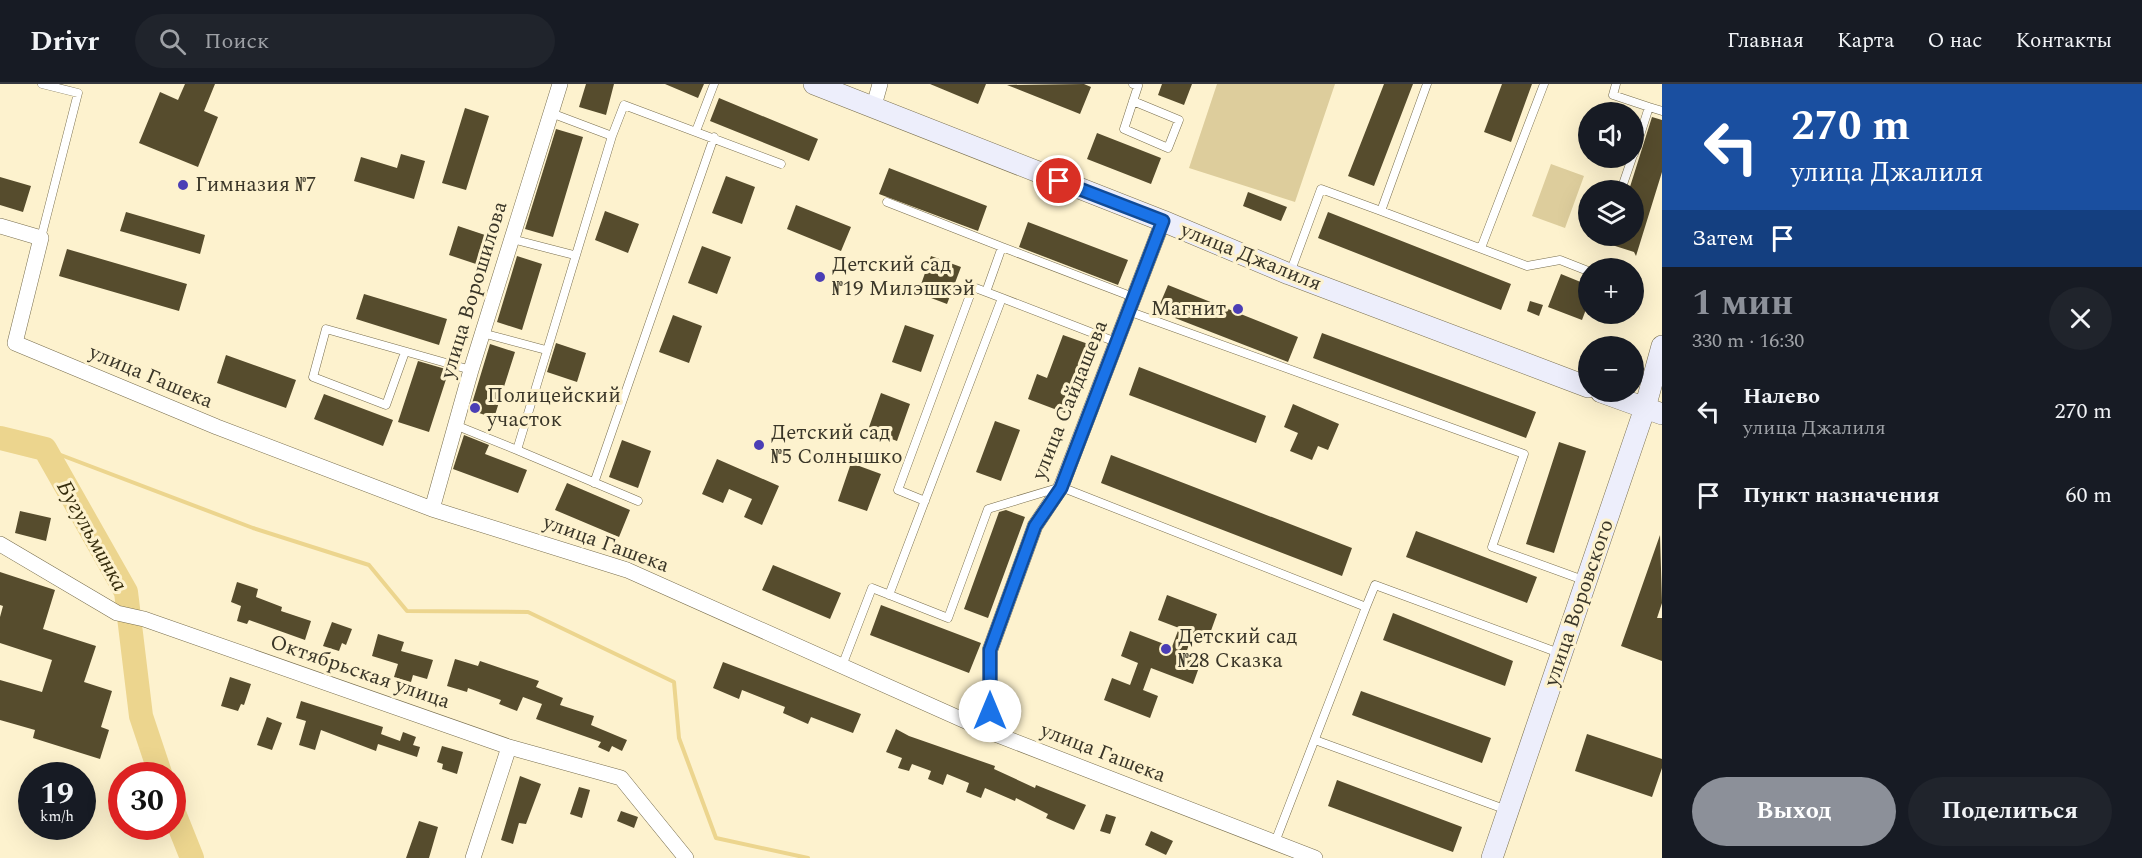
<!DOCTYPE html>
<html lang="ru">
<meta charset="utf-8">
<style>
body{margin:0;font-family:Spectral,serif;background:#20242c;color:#f1f3f6;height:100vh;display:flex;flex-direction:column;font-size:22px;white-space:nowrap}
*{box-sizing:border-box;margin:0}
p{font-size:20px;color:#9ea1a6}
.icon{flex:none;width:33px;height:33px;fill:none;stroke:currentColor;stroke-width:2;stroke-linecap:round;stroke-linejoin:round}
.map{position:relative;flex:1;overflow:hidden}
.panel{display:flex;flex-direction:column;background:#171b24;width:480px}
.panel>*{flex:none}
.banner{background:#1a4fa0;color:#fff;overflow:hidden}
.fabs{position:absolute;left:1578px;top:18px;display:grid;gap:12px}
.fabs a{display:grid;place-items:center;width:66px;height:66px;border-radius:50%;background:#171b24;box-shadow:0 6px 24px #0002;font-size:30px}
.speed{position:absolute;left:18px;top:678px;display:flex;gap:12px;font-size:30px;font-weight:700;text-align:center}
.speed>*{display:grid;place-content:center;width:78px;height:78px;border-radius:50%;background:#171b24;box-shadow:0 6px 24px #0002;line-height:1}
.speed small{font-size:15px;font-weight:400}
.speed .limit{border:9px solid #d22;background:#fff;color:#111}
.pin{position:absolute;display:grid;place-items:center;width:51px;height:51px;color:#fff;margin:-26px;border:3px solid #fff;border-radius:50%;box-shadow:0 2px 6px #0007}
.me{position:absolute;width:66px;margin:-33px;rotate:0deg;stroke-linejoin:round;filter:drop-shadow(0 0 4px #0008)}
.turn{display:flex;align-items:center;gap:21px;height:126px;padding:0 30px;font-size:27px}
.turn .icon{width:78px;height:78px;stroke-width:2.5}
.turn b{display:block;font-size:42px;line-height:51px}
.then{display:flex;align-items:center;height:57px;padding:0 30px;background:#0003;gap:12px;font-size:22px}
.round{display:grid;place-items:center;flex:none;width:63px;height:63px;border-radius:32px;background:#20242c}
.summary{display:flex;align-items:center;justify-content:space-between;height:102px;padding:0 30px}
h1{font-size:36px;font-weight:700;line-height:45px;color:#8c9099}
.button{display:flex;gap:12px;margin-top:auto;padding:12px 30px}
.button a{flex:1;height:69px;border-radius:36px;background:#8c9099;color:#fff;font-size:24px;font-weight:700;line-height:69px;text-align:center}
.button a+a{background:#20242c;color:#f1f3f6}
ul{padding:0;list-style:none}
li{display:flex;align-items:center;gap:18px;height:84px;padding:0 30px}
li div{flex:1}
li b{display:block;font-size:22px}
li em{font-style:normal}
header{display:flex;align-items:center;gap:36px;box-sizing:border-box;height:84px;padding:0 30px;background:#171b24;border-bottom:2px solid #363941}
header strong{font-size:28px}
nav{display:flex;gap:33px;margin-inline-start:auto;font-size:21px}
.search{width:420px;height:54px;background:#20242c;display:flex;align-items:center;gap:15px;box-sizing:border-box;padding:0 21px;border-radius:33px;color:#9ea1a6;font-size:22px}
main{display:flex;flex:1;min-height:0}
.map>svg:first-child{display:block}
</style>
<header>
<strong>Drivr</strong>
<div class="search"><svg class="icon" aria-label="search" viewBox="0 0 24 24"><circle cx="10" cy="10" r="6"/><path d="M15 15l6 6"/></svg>Поиск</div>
<nav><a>Главная</a><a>Карта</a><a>О нас</a><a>Контакты</a></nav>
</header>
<main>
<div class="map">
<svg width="1662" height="774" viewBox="0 0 1662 774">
<rect width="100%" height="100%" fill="#fdf2ce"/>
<path fill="#ddcd9c" d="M1217 0H1335L1295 118 1189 84Z
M1551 80 1584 92 1565 144 1532 132Z"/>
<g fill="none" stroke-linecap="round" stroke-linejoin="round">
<path stroke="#ecd58e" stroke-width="4" d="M45 365 253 444 369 481 407 527 528 528 674 598 679 654 716 754 808 774"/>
<path stroke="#ecd58e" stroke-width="24" d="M0 354 45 365 126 508 141 632 161 692
M172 724 192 774"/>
</g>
<path fill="#564c2d" d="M185 0H215L204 27 218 33 198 83 139 59 160 8 178 16Z
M586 0H614L606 31 579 23Z
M665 0H704L698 14Z
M930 0H986L978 20Z
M1084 0 1091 3 1080 30 1007 1Z
M1162 0H1192L1184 21 1158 11Z
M1384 0H1413L1374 102 1348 92Z
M1502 0H1532L1511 58 1484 48Z
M719 14 818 55 809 77 710 37Z
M465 24 489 32 466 106 442 99Z
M1652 33 1662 36V88L1636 172 1634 168 1612 161 1615 152H1634V106H1629Z
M556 45 583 53 553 153 525 145Z
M1097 49 1161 74 1151 100 1087 75Z
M401 70 425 77 414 115 354 97 361 73 397 84Z
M889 84 987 122 978 147 879 110Z
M726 92 755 103 742 140 712 129Z
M0 93 31 102 23 128 0 121Z
M1248 108 1287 123 1281 137 1243 122Z
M796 121 851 143 841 167 787 145Z
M605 127 639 140 628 169 595 156Z
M126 128 205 151 200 170 120 147Z
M1328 128 1511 200 1501 226 1318 154Z
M1028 138 1128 176 1118 201 1019 163Z
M458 142 491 153 482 182 449 171Z
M702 162 731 173 717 210 688 199Z
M67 165 187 200 179 227 59 192Z
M517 172 542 180 522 246 497 238Z
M931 172 961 183 947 220 918 209Z
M1561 190 1588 201V220L1582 236 1548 223Z
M1168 201 1298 253 1288 278 1157 227Z
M364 210 447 235 439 261 356 235Z
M1530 217 1543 221 1539 232 1527 227Z
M673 231 702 242 689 279 659 268Z
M905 241 934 251 921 288 892 278Z
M1322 249 1536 328 1526 354 1313 274Z
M1063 251 1091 261 1065 329 1028 315 1037 290 1047 294Z
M556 259 586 269 577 298 547 288Z
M490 260 515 268 494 334 470 326Z
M226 271 296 296 286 324 217 299Z
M418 277 449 286 429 348 398 338Z
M1139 283 1266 332 1256 359 1129 311Z
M881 309 910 320 897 357 868 346Z
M324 310 393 336 383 362 314 335Z
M1293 320 1339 340 1328 366 1318 362 1312 376 1290 367 1298 349 1284 343Z
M995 337 1020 346 1001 397 976 388Z
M464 351 489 361 485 370 527 386 518 409 453 385Z
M622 356 651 367 638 404 609 393Z
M1559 358 1586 367 1554 469 1526 460Z
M1111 371 1352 464 1342 492 1101 399Z
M717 375 779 402 762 441 744 433 752 415 729 405 723 419 702 410Z
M851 379 881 390 867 427 838 417Z
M567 399 630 426 619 453 555 426Z
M1006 426 1025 433 988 534 964 525 999 428Z
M20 427 51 434 46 457 15 449Z
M1416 447 1537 493 1527 519 1406 473Z
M1660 451 1662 519 1657 534H1662V577L1621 562Z
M773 481 841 509 830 535 762 506Z
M0 488 55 506 43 545 96 562 84 598 112 607 101 643 109 646 100 675 33 654 35 646 0 636V596L42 608 52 576 0 559V533L3 522 0 521Z
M237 498 258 505 256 513 282 523 281 527 311 537 305 556 249 536 247 540 237 537 241 522 231 518Z
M1167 511 1217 530 1208 555 1193 549 1186 569 1202 575 1193 600 1151 584 1143 606 1158 612 1150 634 1104 616 1112 594 1130 601 1138 579 1121 572 1130 547 1172 563 1179 544 1158 536Z
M881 521 981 559 969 589 870 551Z
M1393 529 1513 577 1505 602 1383 556Z
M332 538 352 545 346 561 342 559 339 567 323 562Z
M378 550 404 558 401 567 433 576 427 595 413 591 411 598 394 593 398 580 372 572Z
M455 575 478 582 480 577 539 597 536 603 563 614 560 621 594 632 591 641 627 656 622 667 612 662 609 668 598 663 601 658 536 635 542 620 523 613 517 627 499 620 501 616 468 604 467 608 447 602Z
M723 578 861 630 853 649 811 633 808 640 783 629 785 623 742 606 739 615 713 604Z
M230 593 251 600 244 621 241 620 238 627 221 622Z
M1361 607 1491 654 1482 679 1352 631Z
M301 617 383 643 381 650 400 657 403 648 416 653 413 661 420 663 417 673 378 660 376 667 321 646 315 666 299 661 306 637 296 634Z
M267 633 282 639 272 666 257 661Z
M896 645 909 652 995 682 994 685 1035 704 1036 701 1086 721 1074 746 1046 734 1048 730 1016 714 1015 717 985 704 981 714 966 708 969 699 947 690 943 701 928 695 931 687 912 680 909 687 898 684 902 674 886 668Z
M1587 650 1662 675V684L1652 713 1575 687Z
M442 662 463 668 457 690 442 685 443 680 437 678Z
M520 692 541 700 526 740 519 739 513 760 501 756Z
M1337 696 1462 743 1453 768 1328 722Z
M579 703 590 706 582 734 570 730Z
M621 727 638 733 634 744 617 737Z
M1106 730 1116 733 1110 750 1100 747Z
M419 737 438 743 429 774H406Z
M1151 747 1173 757 1166 771 1145 761Z"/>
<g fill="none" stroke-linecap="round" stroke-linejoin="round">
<g stroke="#786e4e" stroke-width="9">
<path id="lane" d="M1133 0 1138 2 1124 45 1168 64 1179 36 1133 17
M1427 0 1381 127 1527 182 1560 176 1588 187
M1616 0 1613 11 1649 23
M551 29 612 52 517 366 638 417
M696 47 714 0
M612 52 624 21 781 80
M1634 70 1649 23 1662 27
M1621 106 1632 74
M887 118 1002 163
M41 154 78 9 42 0
M1606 154V152
M512 155 574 171
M1481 164 1544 0
M1290 189 1321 105 1381 127
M986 208 1002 163 1133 213
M1128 227 1524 370 1492 463 1586 497
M482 249 546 266
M405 268 386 321 313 293 326 245 471 286
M455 341 517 366
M594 399 714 53
M925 417 898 406 973 203 1002 214
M889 511 1002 214 1116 258
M1366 523 1375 501 1559 569
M842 582 872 504 948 534 988 425 1061 403 1366 523 1275 758
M1315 656 1507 726"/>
</g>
<g stroke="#786e4e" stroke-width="16">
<path id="street" d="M873 25 880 0
M0 142 41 154 15 259 217 343 432 425 627 486 990 648 1315 774
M432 425 471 286 560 0
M0 460 117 529 144 535 509 663 621 694 686 774
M990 648V566L1035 442 1061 403 1163 137
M473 774 509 663"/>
</g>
<g stroke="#786e4e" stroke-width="22">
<path id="secondary" d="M814 0 1163 137 1289 190 1588 303
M1601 308 1662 330
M1492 774 1645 324 1662 262"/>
</g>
<use href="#lane" stroke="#fff" stroke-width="8"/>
<use href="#street" stroke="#fff" stroke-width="15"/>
<use href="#secondary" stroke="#edeefb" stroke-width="21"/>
</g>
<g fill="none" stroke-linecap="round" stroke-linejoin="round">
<g stroke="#114b97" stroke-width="15">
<path id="route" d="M990 627V566L1035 442 1061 404 1163 137 1059 97"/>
</g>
<use href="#route" stroke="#1a73e8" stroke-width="10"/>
</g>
<g fill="#4b3eb5" stroke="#fdf2ce" stroke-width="2">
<circle cx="183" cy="101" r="6"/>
<circle cx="820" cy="193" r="6"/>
<circle cx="1238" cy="225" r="6"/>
<circle cx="475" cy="324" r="6"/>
<circle cx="759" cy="361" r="6"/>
<circle cx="1166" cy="565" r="6"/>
</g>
<g text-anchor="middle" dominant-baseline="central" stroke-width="6" stroke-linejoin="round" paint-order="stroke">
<g font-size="21" fill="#3a3628" stroke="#fdf2ce" text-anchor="start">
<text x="195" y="101">Гимназия №7</text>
<text x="832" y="181">Детский сад<tspan x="832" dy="24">№19 Милэшкэй</tspan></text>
<text x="1226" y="225" text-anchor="end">Магнит</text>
<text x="487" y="312">Полицейский<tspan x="487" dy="24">участок</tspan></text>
<text x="771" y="349">Детский сад<tspan x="771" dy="24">№5 Солнышко</tspan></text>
<text x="1178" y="553">Детский сад<tspan x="1178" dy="24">№28 Сказка</tspan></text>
</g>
<g font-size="21" fill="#3a3628" stroke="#fdf2ce">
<text transform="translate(1251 173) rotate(22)">улица Джалиля</text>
<text transform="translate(474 206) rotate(-73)">улица Ворошилова</text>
<text transform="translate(151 293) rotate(23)">улица Гашека</text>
<text transform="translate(1070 316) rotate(-68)">улица Сайдашева</text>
<text transform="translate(606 460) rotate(20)">улица Гашека</text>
<text transform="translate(1579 519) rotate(-71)">улица Воровского</text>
<text transform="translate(360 588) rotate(19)">Октябрьская улица</text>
<text transform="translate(1103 669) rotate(21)">улица Гашека</text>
</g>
<g font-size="22" font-style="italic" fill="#362d0d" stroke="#fdf2ce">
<text transform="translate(92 452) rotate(61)">Бугульминка</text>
</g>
</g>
</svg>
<div class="fabs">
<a><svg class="icon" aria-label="sound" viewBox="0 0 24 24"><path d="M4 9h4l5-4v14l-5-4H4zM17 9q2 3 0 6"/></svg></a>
<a><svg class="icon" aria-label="layers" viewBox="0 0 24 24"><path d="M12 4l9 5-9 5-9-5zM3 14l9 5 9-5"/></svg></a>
<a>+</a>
<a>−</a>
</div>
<div class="speed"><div>19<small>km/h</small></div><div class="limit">30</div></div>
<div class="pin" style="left:1059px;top:97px;background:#d93025"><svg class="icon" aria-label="arrive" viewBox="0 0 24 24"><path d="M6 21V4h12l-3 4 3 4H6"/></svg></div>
<svg class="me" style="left:990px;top:627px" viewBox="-20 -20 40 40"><circle r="19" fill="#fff"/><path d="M0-13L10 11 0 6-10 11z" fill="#1a73e8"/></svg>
</div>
<section class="panel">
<div class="banner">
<div class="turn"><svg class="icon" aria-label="left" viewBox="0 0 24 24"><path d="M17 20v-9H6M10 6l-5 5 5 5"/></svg><div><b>270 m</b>улица Джалиля</div></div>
<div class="then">Затем<svg class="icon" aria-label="arrive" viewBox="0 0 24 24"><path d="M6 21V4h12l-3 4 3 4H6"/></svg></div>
</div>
<div class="summary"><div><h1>1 мин</h1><p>330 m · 16:30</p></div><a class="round"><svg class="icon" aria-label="close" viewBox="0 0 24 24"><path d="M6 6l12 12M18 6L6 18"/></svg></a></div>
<ul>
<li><svg class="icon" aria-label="left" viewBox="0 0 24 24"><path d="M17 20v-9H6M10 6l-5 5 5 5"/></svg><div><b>Налево</b><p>улица Джалиля</p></div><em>270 m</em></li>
<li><svg class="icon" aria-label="arrive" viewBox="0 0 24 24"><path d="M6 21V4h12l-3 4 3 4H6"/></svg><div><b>Пункт назначения</b></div><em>60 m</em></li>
</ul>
<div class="button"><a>Выход</a><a>Поделиться</a></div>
</section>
</main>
